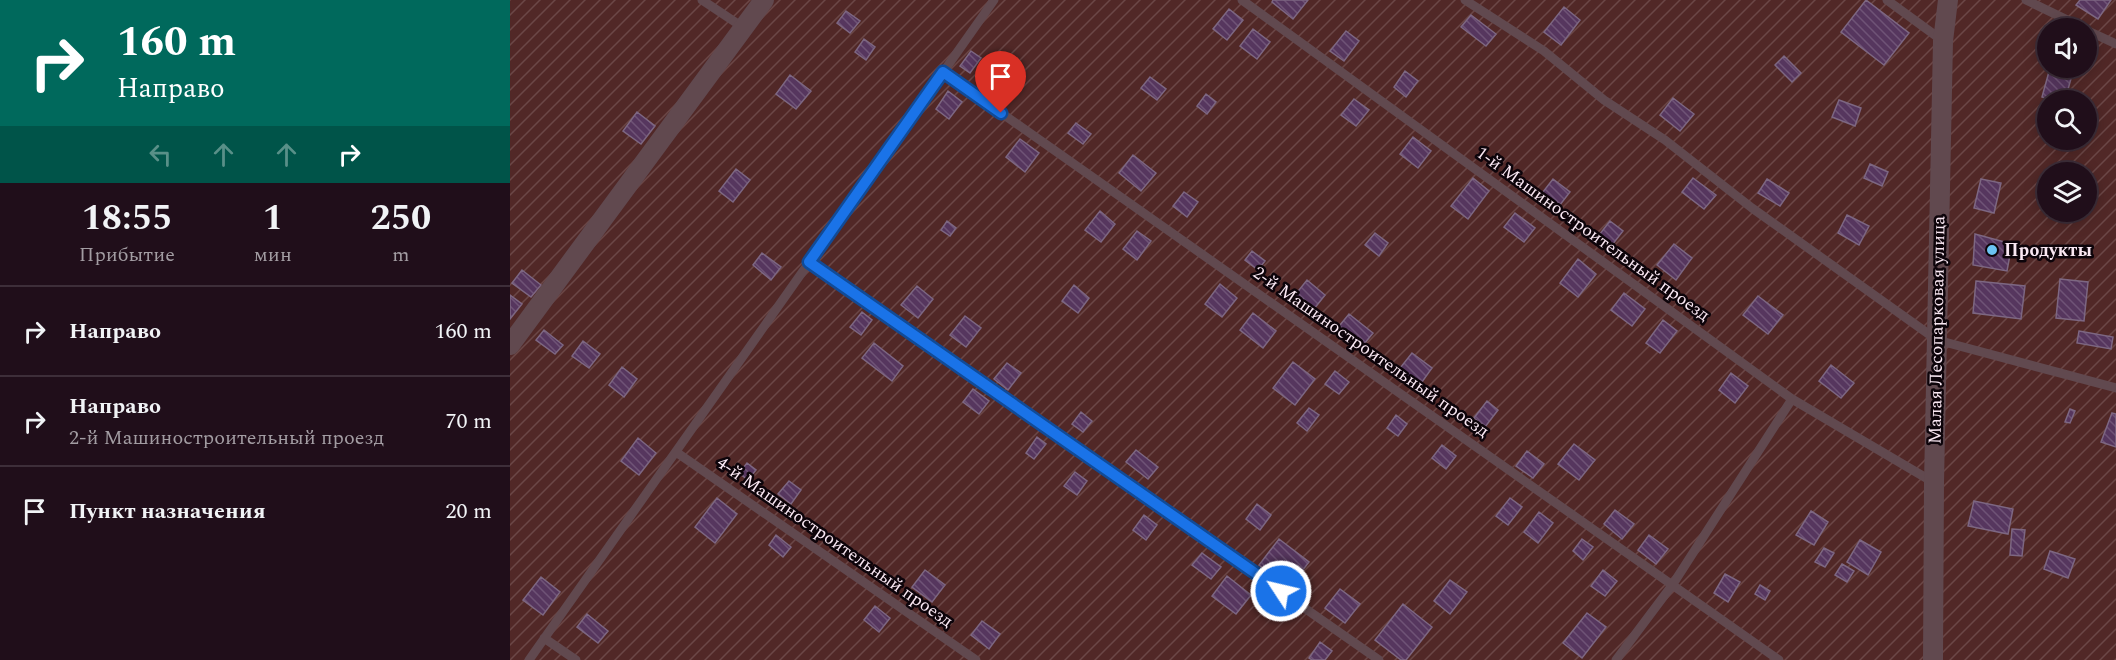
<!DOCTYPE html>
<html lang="ru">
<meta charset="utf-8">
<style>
body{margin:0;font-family:Spectral,serif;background:#2d1c27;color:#f1f3f6;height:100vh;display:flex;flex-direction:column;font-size:22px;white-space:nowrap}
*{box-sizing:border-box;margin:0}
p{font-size:20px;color:#a29ca2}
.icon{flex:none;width:33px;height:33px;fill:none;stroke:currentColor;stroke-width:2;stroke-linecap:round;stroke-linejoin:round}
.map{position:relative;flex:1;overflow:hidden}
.details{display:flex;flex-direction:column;background:#200e1a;width:510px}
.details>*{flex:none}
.banner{background:#00695c;color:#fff;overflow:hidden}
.fabs{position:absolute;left:1527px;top:18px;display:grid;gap:12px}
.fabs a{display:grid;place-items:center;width:60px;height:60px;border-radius:50%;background:#200e1a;box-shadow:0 3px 15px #0003,0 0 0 2px #3d2e39;font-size:30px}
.pin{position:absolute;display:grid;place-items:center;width:51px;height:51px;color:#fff;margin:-62px -26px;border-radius:50% 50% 50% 0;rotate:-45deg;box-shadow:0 0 6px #0007}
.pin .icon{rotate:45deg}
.me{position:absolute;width:66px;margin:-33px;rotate:305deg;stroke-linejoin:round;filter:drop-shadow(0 0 4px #0008)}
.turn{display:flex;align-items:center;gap:21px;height:126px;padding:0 18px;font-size:27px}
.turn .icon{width:78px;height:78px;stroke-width:2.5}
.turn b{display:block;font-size:42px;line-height:51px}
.lanes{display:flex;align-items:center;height:57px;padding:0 18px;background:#0003;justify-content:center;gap:30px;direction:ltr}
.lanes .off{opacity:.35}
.eta{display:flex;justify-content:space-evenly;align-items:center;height:102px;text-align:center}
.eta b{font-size:36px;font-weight:700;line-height:42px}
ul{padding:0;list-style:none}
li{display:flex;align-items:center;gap:18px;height:90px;padding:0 18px;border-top:2px solid #3d2e39}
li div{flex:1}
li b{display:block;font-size:22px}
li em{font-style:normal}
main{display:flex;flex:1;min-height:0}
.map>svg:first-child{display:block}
</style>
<main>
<section class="details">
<div class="banner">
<div class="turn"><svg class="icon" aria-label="right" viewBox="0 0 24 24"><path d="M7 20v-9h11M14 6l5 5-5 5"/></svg><div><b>160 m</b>Направо</div></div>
<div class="lanes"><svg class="icon off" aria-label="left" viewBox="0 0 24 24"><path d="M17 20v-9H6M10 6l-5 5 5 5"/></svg><svg class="icon off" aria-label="ahead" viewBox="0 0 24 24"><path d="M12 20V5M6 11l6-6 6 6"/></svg><svg class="icon off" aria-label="ahead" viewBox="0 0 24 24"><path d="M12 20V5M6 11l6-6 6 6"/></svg><svg class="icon" aria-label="right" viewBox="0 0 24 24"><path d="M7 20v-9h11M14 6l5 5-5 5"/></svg></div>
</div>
<div class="eta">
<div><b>18:55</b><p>Прибытие</p></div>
<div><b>1</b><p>мин</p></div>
<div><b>250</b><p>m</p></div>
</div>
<ul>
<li><svg class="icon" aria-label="right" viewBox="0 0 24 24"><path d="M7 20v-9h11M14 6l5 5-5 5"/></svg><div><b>Направо</b></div><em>160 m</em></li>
<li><svg class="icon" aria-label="right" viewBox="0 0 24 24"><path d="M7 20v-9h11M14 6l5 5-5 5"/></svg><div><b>Направо</b><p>2-й Машиностроительный проезд</p></div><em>70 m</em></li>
<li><svg class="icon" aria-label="arrive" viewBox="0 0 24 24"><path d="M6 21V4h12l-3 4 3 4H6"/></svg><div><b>Пункт назначения</b></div><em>20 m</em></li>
</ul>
</section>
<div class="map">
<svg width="1606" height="660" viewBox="0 0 1606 660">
<defs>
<pattern id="garden-furrows" width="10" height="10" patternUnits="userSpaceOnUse" patternTransform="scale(1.5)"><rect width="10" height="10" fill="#512827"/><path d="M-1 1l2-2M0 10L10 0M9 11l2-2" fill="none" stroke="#6b4747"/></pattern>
<pattern id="building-back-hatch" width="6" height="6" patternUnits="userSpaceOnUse" patternTransform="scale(1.5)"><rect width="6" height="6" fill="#56365e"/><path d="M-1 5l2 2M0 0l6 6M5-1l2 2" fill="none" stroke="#6f5376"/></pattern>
</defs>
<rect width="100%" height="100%" fill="#2b1323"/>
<path fill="url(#garden-furrows)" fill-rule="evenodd" d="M0 0H1606V660H0ZM1538 28H1576V68H1538ZM1538 100H1576V140H1538ZM1538 172H1576V212H1538Z"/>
<path fill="url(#building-back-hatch)" stroke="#7d6782" stroke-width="1.5" d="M763 0H798L783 19 762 2Z
M1356 0 1399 33 1374 65 1331 32Z
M1570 0H1601L1588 19 1566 5Z
M1054 7 1070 20 1051 45 1034 32Z
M719 9 733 20 717 40 703 29Z
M336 11 350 21 340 33 327 23Z
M961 15 986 34 976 46 951 27Z
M743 29 760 42 747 59 730 46Z
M836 31 849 41 834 61 820 51Z
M354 39 365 47 356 60 345 52Z
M461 51 471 58 460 73 450 66Z
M1274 56 1291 73 1282 82 1265 65Z
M1540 68H1564L1555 100H1543L1532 97Z
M895 71 908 81 896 97 884 87Z
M280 75 301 91 286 109 266 94Z
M640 77 656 89 647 100 631 88Z
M438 91 452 102 439 119 426 109Z
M696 94 706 102 697 114 687 106Z
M1163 98 1184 114 1170 131 1150 115Z
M844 99 859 110 846 126 831 115Z
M1329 100 1351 108 1345 126 1322 117Z
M127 112 145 126 131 144 113 131Z
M566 123 581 134 573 144 558 133Z
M903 137 921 151 908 168 890 154Z
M510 139 529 153 515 172 496 157Z
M623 155 646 173 631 191 609 173Z
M1360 164 1378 172 1372 186 1354 178Z
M226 169 240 180 223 202 209 191Z
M963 178 979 191 958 219 941 206Z
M1183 178 1206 195 1194 209 1172 192Z
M1043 179 1060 192 1046 210 1029 197Z
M1257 179 1279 193 1270 206 1248 193Z
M1471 179 1491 183 1484 213 1464 208Z
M674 192 688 202 677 217 663 206Z
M590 211 605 224 591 242 575 230Z
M1005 213 1025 228 1014 242 994 227Z
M1337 215 1359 226 1349 245 1328 233Z
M437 221 446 228 440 236 431 230Z
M1100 221 1113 231 1102 245 1089 235Z
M627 231 641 241 627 260 613 249Z
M865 233 878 243 869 256 855 245Z
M1465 234 1502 244 1497 271 1463 265Z
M1164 244 1182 258 1166 280 1147 265Z
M742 251 755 261 748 270 735 260Z
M252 253 271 267 261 280 243 265Z
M1068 259 1086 274 1068 297 1050 283Z
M12 270 31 285 21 297 2 283Z
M1550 279 1578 282 1574 321 1546 318Z
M797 280 815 295 800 314 781 300Z
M1466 281 1515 286 1511 319 1463 313Z
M710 284 727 298 712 317 695 304Z
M564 285 579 298 568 313 552 301Z
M407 286 423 299 408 318 391 305Z
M1114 293 1135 309 1122 326 1101 310Z
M0 295 12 304 0 319Z
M1248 296 1273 315 1258 334 1233 315Z
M352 312 362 320 351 335 340 327Z
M743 313 766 331 753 348 730 330Z
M839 314 863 333 850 349 826 330Z
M455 316 471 328 456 347 440 335Z
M1153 320 1167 331 1150 353 1136 343Z
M34 330 53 345 45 354 26 340Z
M1569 331 1603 337 1601 349 1567 343Z
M73 341 90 354 79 368 62 356Z
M364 343 393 366 382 381 352 358Z
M902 353 922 368 907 389 886 373Z
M783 362 805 379 785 405 763 388Z
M497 363 511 373 498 390 484 379Z
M1321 365 1344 383 1331 398 1309 381Z
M112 367 127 379 114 397 99 385Z
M825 371 839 382 829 394 815 384Z
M1221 373 1238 386 1225 403 1209 390Z
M463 389 479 401 469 414 453 402Z
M977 401 988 410 975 427 964 418Z
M799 408 809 415 797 431 787 423Z
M1560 409 1565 411 1560 423 1555 422Z
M571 412 582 421 573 432 562 424Z
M1602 413 1606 414V447L1591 442Z
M886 415 897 424 888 436 877 428Z
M527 437 536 444 524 459 516 453Z
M128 438 146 453 129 475 111 461Z
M1064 444 1085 460 1069 480 1048 464Z
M932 445 946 456 936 469 922 458Z
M626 450 648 467 638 479 616 462Z
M1017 451 1034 464 1023 478 1006 466Z
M237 463 246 470 238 480 229 473Z
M565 472 577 481 567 495 554 486Z
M279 481 291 490 281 504 268 494Z
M207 498 227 514 205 543 185 527Z
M1000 498 1012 507 998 525 986 516Z
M1464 501 1503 509 1498 534 1458 526Z
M747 504 761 515 750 530 736 519Z
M1105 510 1124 524 1112 539 1094 524Z
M1301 511 1318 522 1304 545 1286 535Z
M1029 512 1043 523 1028 543 1014 532Z
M634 515 647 525 636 540 623 530Z
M1502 529 1515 530 1512 556 1500 555Z
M266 535 281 547 273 557 259 545Z
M1139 535 1158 549 1146 564 1128 550Z
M769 539 799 562 779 588 749 565Z
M1072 539 1083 547 1073 560 1063 551Z
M1350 540 1371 552 1358 575 1337 562Z
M1314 548 1324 553 1315 567 1305 562Z
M1540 551 1565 559 1558 578 1534 569Z
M692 553 711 567 701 579 682 565Z
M1332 564 1344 571 1337 582 1325 575Z
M415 570 435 585 422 602 402 587Z
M1093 570 1107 581 1095 596 1081 586Z
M1215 574 1230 582 1218 602 1204 593Z
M717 576 741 595 726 614 702 596Z
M31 577 50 592 33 615 13 600Z
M940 580 957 592 940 614 924 601Z
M1250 585 1260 591 1255 600 1245 594Z
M830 589 850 604 835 623 815 608Z
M893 604 922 627 896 660H891L865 640Z
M365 606 380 618 369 632 354 620Z
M1077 613 1096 627 1072 658 1053 643Z
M77 614 98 631 88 643 67 627Z
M472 621 490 634 479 649 461 635Z
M810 642 822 651 815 660H802L799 658Z"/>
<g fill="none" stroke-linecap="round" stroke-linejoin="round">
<path stroke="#61494f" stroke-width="9" d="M192 0 234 28
M732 0 1282 399 1423 482
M955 0 1034 51 1094 100 1155 140 1242 208 1427 340 1606 388
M1377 0 1433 41
M1516 0 1574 28
M1576 30 1606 44
M433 72 1269 660
M299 262 869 660
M166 452 466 660
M34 638 66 660
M19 660 484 0
M1106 660 1163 584 1282 399"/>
<path stroke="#61494f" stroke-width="20" d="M0 345 254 0
M1423 660 1424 483 1433 41 1438 0"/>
</g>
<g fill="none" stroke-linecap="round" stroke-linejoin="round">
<g stroke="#114b97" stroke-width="15">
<path id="route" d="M491 113 433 72 299 262 771 591"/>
</g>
<use href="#route" stroke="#1a73e8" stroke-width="10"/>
</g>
<circle fill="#6bc3f2" stroke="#0d040a" stroke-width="2" cx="1482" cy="250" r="6"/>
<g text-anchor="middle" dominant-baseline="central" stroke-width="5" stroke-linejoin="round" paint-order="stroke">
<g font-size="18" fill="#fae8f3" stroke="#0d040a">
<text transform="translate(1083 234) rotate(36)">1-й Машиностроительный проезд</text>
<text transform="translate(1427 330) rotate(-89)">Малая Лесопарковая улица</text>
<text transform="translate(861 352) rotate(35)">2-й Машиностроительный проезд</text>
<text transform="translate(325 542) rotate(35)">4-й Машиностроительный проезд</text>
</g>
<g font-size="18" font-weight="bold" fill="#fae8f3" stroke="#0d040a" text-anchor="start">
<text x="1494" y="250">Продукты</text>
</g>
</g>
</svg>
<div class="fabs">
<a><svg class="icon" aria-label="sound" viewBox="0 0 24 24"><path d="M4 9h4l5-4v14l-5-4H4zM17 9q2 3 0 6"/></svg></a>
<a><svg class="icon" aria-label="search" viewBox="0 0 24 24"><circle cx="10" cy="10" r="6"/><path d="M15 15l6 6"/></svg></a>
<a><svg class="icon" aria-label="layers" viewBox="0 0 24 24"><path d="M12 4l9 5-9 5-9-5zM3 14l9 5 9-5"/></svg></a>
</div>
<div class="pin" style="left:491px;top:113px;background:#d93025"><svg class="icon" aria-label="arrive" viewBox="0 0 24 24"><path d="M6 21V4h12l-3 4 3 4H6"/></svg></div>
<svg class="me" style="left:771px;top:591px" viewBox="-20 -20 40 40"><circle r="17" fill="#1a73e8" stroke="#fff" stroke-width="3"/><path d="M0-11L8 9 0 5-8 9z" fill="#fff"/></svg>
</div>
</main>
